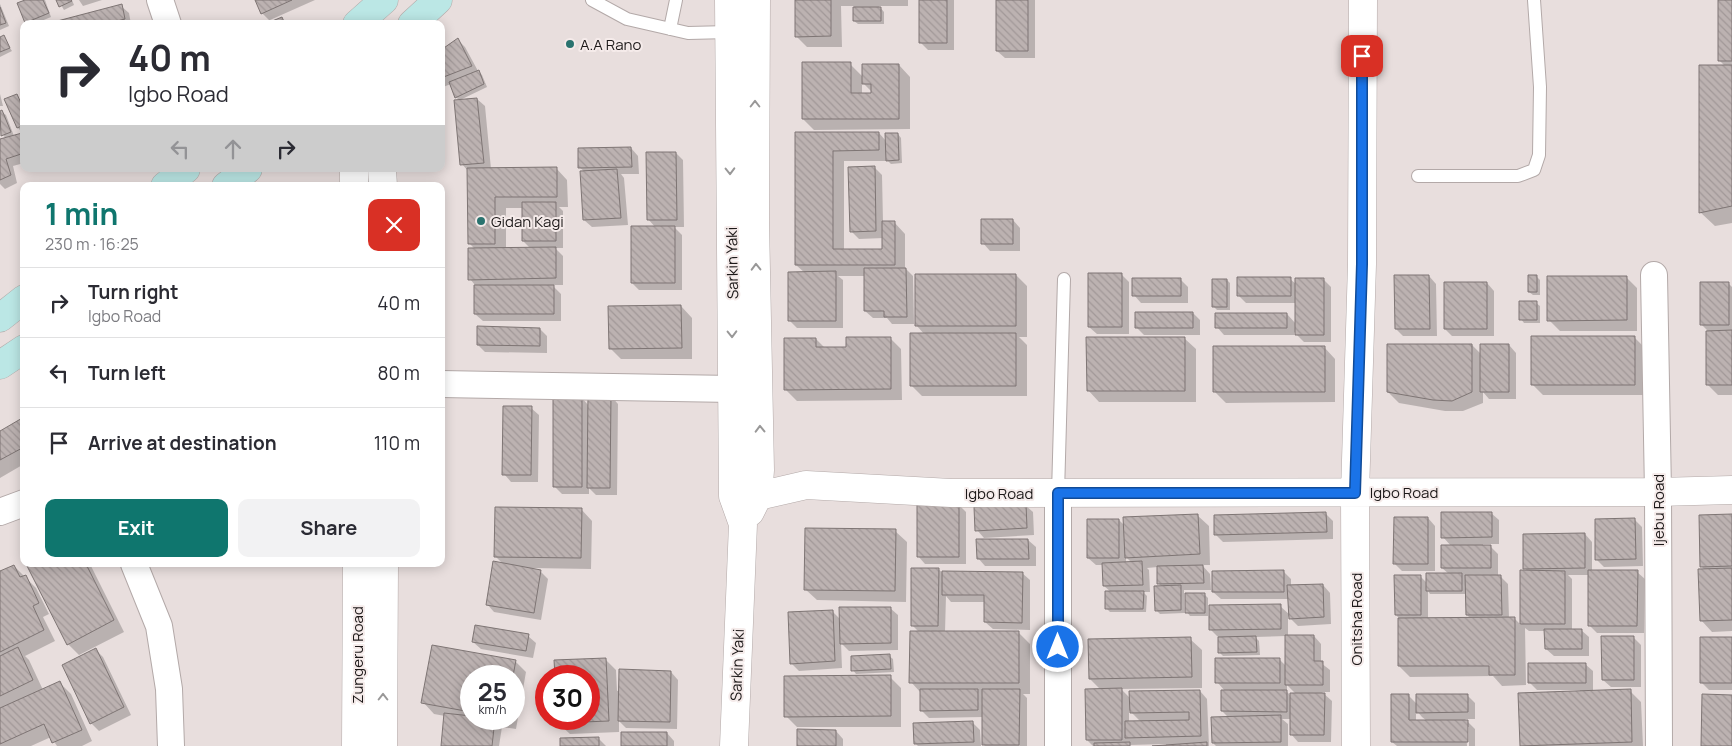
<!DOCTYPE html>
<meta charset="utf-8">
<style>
body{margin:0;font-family:Manrope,sans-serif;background:#f2f2f3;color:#2b2b33;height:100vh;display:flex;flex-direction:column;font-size:19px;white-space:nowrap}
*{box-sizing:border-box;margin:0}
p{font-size:16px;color:#7c7c81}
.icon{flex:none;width:28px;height:28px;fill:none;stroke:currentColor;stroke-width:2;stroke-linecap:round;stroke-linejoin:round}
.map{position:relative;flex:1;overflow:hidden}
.panel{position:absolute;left:20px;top:182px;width:425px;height:385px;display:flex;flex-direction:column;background:#fff;border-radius:10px;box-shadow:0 2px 12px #0003}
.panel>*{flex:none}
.top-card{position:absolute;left:20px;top:20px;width:425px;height:152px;border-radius:10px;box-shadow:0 2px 12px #0003;background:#fff;color:#2b2b33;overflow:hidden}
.speed{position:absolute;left:460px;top:665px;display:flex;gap:10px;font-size:25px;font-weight:700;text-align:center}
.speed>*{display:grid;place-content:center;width:65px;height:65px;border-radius:50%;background:#fff;box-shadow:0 2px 12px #0003;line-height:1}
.speed small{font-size:12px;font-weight:400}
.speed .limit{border:8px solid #d22;background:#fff;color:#111}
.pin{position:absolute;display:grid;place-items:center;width:42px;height:42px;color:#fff;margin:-21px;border-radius:10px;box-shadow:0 2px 8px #0006}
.me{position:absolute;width:55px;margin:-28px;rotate:0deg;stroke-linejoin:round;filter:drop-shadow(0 0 4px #0008)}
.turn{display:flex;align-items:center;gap:18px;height:105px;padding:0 25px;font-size:22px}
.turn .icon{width:65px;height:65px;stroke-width:2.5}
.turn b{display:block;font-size:35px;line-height:42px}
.lanes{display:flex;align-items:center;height:48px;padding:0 25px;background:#0003;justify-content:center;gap:25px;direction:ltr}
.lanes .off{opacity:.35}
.round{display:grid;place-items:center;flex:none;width:52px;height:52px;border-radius:10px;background:#f2f2f3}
.head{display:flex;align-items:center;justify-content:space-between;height:85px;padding:0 25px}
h1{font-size:30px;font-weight:700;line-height:38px;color:#0f766e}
.button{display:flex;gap:10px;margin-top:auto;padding:10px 25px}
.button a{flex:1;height:58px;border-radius:10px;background:#0f766e;color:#fff;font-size:20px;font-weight:700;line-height:58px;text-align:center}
.button a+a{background:#f2f2f3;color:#2b2b33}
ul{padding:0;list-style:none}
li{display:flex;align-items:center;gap:15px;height:70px;padding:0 25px;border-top:1px solid #e1e1e2}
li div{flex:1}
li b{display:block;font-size:19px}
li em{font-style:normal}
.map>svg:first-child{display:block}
</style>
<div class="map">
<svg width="1732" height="746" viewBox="0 0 1732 746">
<defs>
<pattern id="building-back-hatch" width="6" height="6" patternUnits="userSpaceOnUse" patternTransform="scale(1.25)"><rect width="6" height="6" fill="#bcb2b1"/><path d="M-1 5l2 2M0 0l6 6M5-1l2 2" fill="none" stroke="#a19898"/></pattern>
</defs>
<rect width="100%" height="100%" fill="#e8dedd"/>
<path fill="#0003" fill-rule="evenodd" d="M28 0H45L51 17 34 24H27L26 22Z
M58 0H72L74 5 64 10Z
M79 0H102L83 6Z
M256 0H315L270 20 271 22 262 13Z
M796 0H908V6H879L884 12V24H858L854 21V6H841L842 47H807L796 36Z
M920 0H954V50H928L920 42Z
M997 0H1035V58H1005L997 51Z
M1719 0H1732V223L1715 226 1700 212 1725 66 1719 60Z
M0 4 9 26 0 30Z
M121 6 129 13 131 24H51Z
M3 37 12 51 0 57V38Z
M458 40 465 47 478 71 482 75 487 87 460 100 477 99 485 106 491 169 556 168 567 180 568 207H559L563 211V248H555L563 256V285H552L561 294V321H483L475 314V285L470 279 475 249 469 243 468 171 462 164 459 100 456 97 451 84 443 87 441 86V51ZM506 208H523V241L531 249H506Z
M850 64 863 77 899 65 910 77V129L814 130 803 119ZM862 82 872 92V95H862Z
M0 94 3 106H0Z
M16 95 24 108V130L21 131 18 128 6 100Z
M2 112 6 115 14 136 21 134 24 136V163L13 166 17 183 5 189 0 184V140L6 139 0 130V113Z
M796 133H879L886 141 898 134 901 138 902 163 891 164 888 161H844V250H884V238L859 239 851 231 874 167 882 175 883 222H894L905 234V268L913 276 914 324H892L887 318H873L865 311V276H838L843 280V328H797L790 321 805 273 796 265Z
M631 148 638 156 639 174H621L624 178 628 225 592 227 584 220 585 172 579 167Z
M676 153 683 160 684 227H674L682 235V290H639L632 283 656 228 648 219Z
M1013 220 1020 228V251H990L983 243Z
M1121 274 1129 282V334H1097L1089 327Z
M1016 275 1027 286V337H1019L1027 345V396H922L911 385 925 335 917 326Z
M1429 276 1436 284 1437 336H1403L1396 329Z
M1536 276 1540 280V295H1533L1529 292Z
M1626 277 1637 288V331H1560L1549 320Z
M1180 279 1188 287V303H1141L1134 295Z
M1290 279 1296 284 1323 279 1331 287V342H1304L1294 332V335H1224L1217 327 1287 314 1296 324V303H1246L1238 295Z
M1227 280 1230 283V310H1217L1213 306Z
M1487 283 1494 291V336H1452L1445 329Z
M1728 283 1732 287V395H1718L1707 384V330L1701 324Z
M1536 303 1540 306V323H1524L1521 319Z
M681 306 692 318V359H621L610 348Z
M1193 313 1200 320V335H1144L1136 327Z
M540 329 547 336V353L485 352 478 345Z
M1634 337 1645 348V395H1543L1532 384Z
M890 338 901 349 902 400 797 401 786 390 816 339 825 348H847Z
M1184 338 1196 349V402H1099L1088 390Z
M1472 345 1482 355 1509 345 1516 353V399H1489L1483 392V403L1463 411H1445L1399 403 1388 392Z
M1324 347 1335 359V402L1226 403 1215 392Z
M611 396 618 404 617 495H596L589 488V494H562L554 486 582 398 589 406Z
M531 408 539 415 538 482H511L504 474Z
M24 419V464L0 478V432Z
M959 505 966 512V564H925L918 556Z
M1025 505 1033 512 1034 535 984 538 977 530Z
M581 509 592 521 591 569 531 568V569L540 571 548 579 541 620 494 612 487 604 503 564 495 556Z
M1491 513 1499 520V544H1483V547H1491L1498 554V577H1501L1508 584 1509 618H1514L1521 625 1522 572H1528L1525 568 1585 534 1592 542V571L1637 572 1645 579 1644 633H1597L1589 625 1590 575H1568L1572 579V630H1581L1589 637V656H1554L1546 649V631H1529L1525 628 1526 685 1502 686 1493 676 1410 677 1399 666V618L1396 615 1421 577 1427 583 1449 574 1442 568 1452 547 1443 537ZM1428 591 1430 594H1467V615L1471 619H1428Z
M1326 514 1333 521V539L1223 542 1215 534Z
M1197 515 1209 526 1210 565H1202L1210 574 1211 590H1184V613L1160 614 1156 610 1162 587 1158 583V567L1147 568 1149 570 1150 592H1143L1147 596 1146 612H1110L1106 608 1111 592 1104 586V565H1096L1088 558 1119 520 1125 526ZM1126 557 1132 563H1126Z
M1732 515V631L1712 632 1701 620 1705 570 1701 566Z
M1428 518 1435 526V571H1402L1395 564Z
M1635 520 1642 527 1643 566 1604 567 1597 560Z
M895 531 907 542 906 602 817 600 805 589Z
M1028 540 1036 547V566H985L978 558Z
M28 564H90L124 632 79 655 68 644Z
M14 566 36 588 49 614 43 617 55 641 25 656 29 660 43 690 60 683 71 694 92 741 82 746H57L51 737 31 746H0V570L2 572Z
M938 569 944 574 1022 573 1030 580V630L993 629 985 622V602H951L946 596 945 632 1019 633 1030 644V694H1023L1027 698V746H985L983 744V717L929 718 921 710V693L911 682 919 632 912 625Z
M1284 572 1291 579V587L1323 585 1330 593 1331 624 1298 626 1288 616V636H1314L1321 644V663L1330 670V692H1322L1332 701 1331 742H1298L1291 734V719H1282L1288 724V746H1216L1213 743 1229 718 1222 711 1225 691 1217 682 1280 660 1286 666 1287 636 1255 637 1259 641 1260 655 1223 656 1219 652V638L1211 630 1280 606 1290 615 1289 599H1221L1213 592ZM1287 685 1296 694 1291 696 1287 692Z
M1204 594 1208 598V616H1190L1187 612Z
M890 608 898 615V650L849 651 841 643 842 668 799 671 791 663 832 611 841 620Z
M528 636 536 643 533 658 481 649 473 642Z
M1633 637 1641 645V687H1611L1603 680Z
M1732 638V690H1709L1701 682Z
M1190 639 1202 650V688L1121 689 1131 699 1200 691 1207 699 1209 746H1166V744L1093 746 1087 740 1101 690 1090 679ZM1129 710 1141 722 1129 723Z
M433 646 515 661 526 672 516 729 502 727 499 746H442L445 716 434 714 423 702ZM471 676H514V719H471Z
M96 650 103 657 131 715 99 731 91 723Z
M889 656 893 659 894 672 856 674 853 670Z
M605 659 616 670 617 691 671 672 678 680 677 729 626 728 619 721V732L570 734 558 723V719H589V676H556V661Z
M1585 664 1593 671V692L1630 691 1641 702 1643 746H1522L1580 692V690H1537L1529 682Z
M890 677 901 688V727H797L786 716Z
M1408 695 1417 704 1467 695 1475 703V719H1465L1475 729V746H1469V727H1466L1467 746H1397L1392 742ZM1416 710 1422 717 1427 721H1416Z
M973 723 980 730 981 746H918L915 743Z
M836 731 843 739V746H798Z
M667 733 674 741V746H622Z
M598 738 606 746H561Z"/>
<path fill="url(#building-back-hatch)" stroke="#7e7574" d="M25 0H43L49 13 25 23 17 3Z
M56 0H71L72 1 59 7Z
M255 0H292L261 14Z
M795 0H831V36L795 37Z
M919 0H947V43H919Z
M996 0H1028V51H996Z
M1718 0H1732V61H1718Z
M122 4 125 19 105 24H46Z
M0 7 6 23 0 25Z
M853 7H881V21H853Z
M282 17 285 24H265Z
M4 35 10 48 0 52V37Z
M458 38 472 66 441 78V50Z
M802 62H851V93H871V84H862V64H899V119H802Z
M1699 65H1732V206L1699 213Z
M479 70 484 84 455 98 449 82Z
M17 94 24 110V125L17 128 4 99Z
M477 98 484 163 460 165 454 100Z
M2 110 11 132 1 136 0 111Z
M795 132H879V150L833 151V249H882V221H895V265H795Z
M22 133 24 153 6 159 11 175 0 180V139Z
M885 133H898L899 160 886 161Z
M631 147 632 167 578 168V148Z
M646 152H676L677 220H647Z
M875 166 876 231 850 232 848 167Z
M557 167V197H495V244H468L467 168Z
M617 169 621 218 583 220 580 171Z
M522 202H556V241H522Z
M981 219H1013V244H981Z
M631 226H675V283H631Z
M556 247V278L468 280V248Z
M864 268H906L907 317H884V311H864Z
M836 271V321H788V272Z
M1088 273H1122V327H1088Z
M915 274H1016V326H915Z
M1394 275H1429L1430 329H1395Z
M1528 275H1537V292H1528Z
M1547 276H1627V320L1547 321Z
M1237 277H1291V296H1237Z
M1132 278H1181V296H1132Z
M1295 278H1324V335H1295Z
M1212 279H1227V307H1212Z
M1444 282H1487V329H1444Z
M1700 282H1729V325H1700Z
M474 285H554V314H474Z
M1519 301H1537V320H1519Z
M681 305 682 348 609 349 608 306Z
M1135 312H1193V328H1135Z
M1215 313H1287V328H1215Z
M477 326 540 328V346L477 345Z
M1732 330V385H1706V331Z
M910 333H1016V386H910Z
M1531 336H1635V385H1531Z
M846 337H891V389L784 390V338H816V347H846Z
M1086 337H1185V391H1087Z
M1387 344H1472V392L1452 401 1433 400 1387 392Z
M1480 344H1509V392H1480Z
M1213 346H1325V392H1213Z
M588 395H611L610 488H587Z
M553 397H582V487H553Z
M503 406H532L531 475H502Z
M24 417V447L0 460V431Z
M917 504H959V557H917Z
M1026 504 1027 528 975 531 974 507Z
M495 507 582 508 581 558 494 557Z
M1326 512 1327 532 1214 535V515Z
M1441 512H1492V537L1441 538Z
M1198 514 1200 554 1125 558 1123 517Z
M1732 514V566L1700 567 1699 515Z
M1394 517H1428V564H1393Z
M1635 518 1636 559 1595 560V519Z
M1087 519H1119V558H1087Z
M805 528 896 529 895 591 804 590Z
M1585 533V568L1523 569V534Z
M976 539H1028L1029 559H977Z
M1441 545H1491V568H1441Z
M493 561 541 570 534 613 486 605Z
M1142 561 1143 585 1103 586 1102 563Z
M26 564H86L114 620 67 645Z
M14 565 20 577 26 575 39 603 33 606 44 630 0 652V571Z
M1203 565 1204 583 1157 584V566Z
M911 568H939L938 626H911Z
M1732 568V620L1700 621 1698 569Z
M1284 570V592H1212V571Z
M1520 570 1565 571V624H1520Z
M1588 570H1638L1637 626H1588Z
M942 571 1023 572 1022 623 984 622V595H942Z
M1426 573H1462V591H1426Z
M1394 575H1421V615H1395Z
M1465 575H1501L1502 615H1466Z
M1323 584 1324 617 1289 619 1287 585Z
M1181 585V610L1155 611 1154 586Z
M1105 591H1144L1143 609H1105Z
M1185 593H1205V613H1185Z
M1281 604V629L1209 630V605Z
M839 607H891V643L840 644Z
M833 610 835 661 790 664 788 612Z
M1515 617V675H1489V666H1398V618Z
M475 625 529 634 526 651 472 642Z
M1544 629H1582V649H1545Z
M910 631H1019V683H909Z
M1285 635H1314V661H1323V685H1285Z
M1256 636 1257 652 1218 653V637Z
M1601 636H1634V680H1602Z
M1191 637 1192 677 1089 679 1088 639Z
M1700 637H1732V683H1700Z
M432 645 516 660 513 676H471V712L421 703Z
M18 647 33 680 0 696V656Z
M96 648 124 707 90 724 62 665Z
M890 654 891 669 851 671V656Z
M606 658 609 721 557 723V719H589V676H555L554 660Z
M1215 658H1280V683H1215Z
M1528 663H1586V683H1528Z
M619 669 671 671 670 722 618 721Z
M891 675V716L784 717V676Z
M60 681 82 730 52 743 44 724 0 744V708Z
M1122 688V740H1086L1085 689Z
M920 689H978V710L920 711Z
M982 689H1020L1019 745H982Z
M1631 689 1632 742 1520 746 1518 693Z
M1200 690 1201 736 1125 738V721L1189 720V712L1130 713 1129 691Z
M1221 690H1287V712L1221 711Z
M1290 693H1325L1324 735H1290Z
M1391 694H1409V720H1468V742H1391Z
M1416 694H1468V712L1416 713Z
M1702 694 1732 695V746H1701Z
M444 713 471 716V719H495L492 746H441Z
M1281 715V742L1212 743 1211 717Z
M973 721 974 742 914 744 913 723Z
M797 729 836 730V746H797Z
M621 732H667V746H621Z
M599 737V746H560V738Z
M1130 742V746H1094V743Z
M1207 742V746H1152Z"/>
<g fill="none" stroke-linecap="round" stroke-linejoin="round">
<g stroke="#b3a9a8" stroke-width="14">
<path id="service" d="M592 0 627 19 688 33 729 32
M670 29 676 0
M1418 176H1518L1534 170 1539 155 1540 87 1534 0
M1058 493 1064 279"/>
</g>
<g stroke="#b3a9a8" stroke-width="28">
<path id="minor" d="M160 0 168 24
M1654 275 1658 492 1659 746
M441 384 733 389
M0 512 24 503
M134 564 159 626 169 689 171 746
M1058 746V493"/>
</g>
<g stroke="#b3a9a8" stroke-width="29">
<path id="tertiary" d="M729 0 733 496 743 524 734 746
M354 169V186
M382 169 383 186
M733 496H758L806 485 951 493 1658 492 1732 490
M750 512 758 496 760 470 755 222 756 0
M356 746 357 564
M383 746 384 564
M1356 746 1355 493 1362 264 1363 0"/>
</g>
<g stroke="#b3a9a8" stroke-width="29">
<path id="secondary" d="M357 24 384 0
M412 24 438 0
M165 186 186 169
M226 186 248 169
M0 318 24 299
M0 365 24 349"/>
</g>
<use href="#service" stroke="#fff" stroke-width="12"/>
<use href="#minor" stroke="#fff" stroke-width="26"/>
<use href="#tertiary" stroke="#fff" stroke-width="28"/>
<use href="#secondary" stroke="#bbe7e5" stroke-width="28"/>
</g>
<defs><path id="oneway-chevron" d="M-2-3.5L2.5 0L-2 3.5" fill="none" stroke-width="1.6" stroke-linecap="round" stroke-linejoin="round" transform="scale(1.25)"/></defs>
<g stroke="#999898">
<use href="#oneway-chevron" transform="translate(755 104) rotate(-90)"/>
<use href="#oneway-chevron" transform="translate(730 171) rotate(89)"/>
<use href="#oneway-chevron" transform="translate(756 267) rotate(-91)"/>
<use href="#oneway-chevron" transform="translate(732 334) rotate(89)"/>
<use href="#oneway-chevron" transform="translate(760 429) rotate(-91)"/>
<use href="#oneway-chevron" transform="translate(383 697) rotate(-90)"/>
</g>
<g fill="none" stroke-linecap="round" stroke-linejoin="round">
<g stroke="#114b97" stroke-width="12">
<path id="route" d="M1058 647V493H1355L1362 264V56"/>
</g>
<use href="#route" stroke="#1a73e8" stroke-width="9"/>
</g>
<g fill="#2a736f" stroke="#f5ebea" stroke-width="2">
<circle cx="570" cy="44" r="5"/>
<circle cx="481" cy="221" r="5"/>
</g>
<g text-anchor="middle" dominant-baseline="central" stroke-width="4" stroke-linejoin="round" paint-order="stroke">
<g font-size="15" fill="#1d1919" stroke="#f5ebea" text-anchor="start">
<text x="580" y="44">A.A Rano</text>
<text x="491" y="221">Gidan Kagi</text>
</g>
<g font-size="15" fill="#1d1919" stroke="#f5ebea">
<text transform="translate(732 263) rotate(-91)">Sarkin Yaki</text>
<text x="1404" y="492">Igbo Road</text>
<text x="999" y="493">Igbo Road</text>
<text transform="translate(1658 510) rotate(-90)">Ijebu Road</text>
<text transform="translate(1356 619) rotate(-90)">Onitsha Road</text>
<text transform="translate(357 655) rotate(-90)">Zungeru Road</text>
<text transform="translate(737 665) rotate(-88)">Sarkin Yaki</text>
</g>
</g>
</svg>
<div class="speed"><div>25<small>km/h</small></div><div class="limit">30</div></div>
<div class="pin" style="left:1362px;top:56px;background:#d93025"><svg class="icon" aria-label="arrive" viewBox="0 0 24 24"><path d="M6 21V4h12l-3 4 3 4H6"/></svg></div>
<svg class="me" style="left:1058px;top:647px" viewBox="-20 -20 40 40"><circle r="17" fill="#1a73e8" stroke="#fff" stroke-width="3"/><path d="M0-11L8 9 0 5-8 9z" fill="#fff"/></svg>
<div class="top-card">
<div class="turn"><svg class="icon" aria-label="right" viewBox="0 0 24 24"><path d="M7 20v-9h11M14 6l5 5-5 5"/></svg><div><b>40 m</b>Igbo Road</div></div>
<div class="lanes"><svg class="icon off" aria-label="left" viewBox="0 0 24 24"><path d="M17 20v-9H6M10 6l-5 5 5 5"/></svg><svg class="icon off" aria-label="ahead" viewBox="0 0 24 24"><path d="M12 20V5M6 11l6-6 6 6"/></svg><svg class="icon" aria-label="right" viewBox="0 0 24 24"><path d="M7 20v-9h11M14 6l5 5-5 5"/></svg></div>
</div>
<section class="panel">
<div class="head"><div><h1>1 min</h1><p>230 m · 16:25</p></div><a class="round" style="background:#d93025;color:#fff"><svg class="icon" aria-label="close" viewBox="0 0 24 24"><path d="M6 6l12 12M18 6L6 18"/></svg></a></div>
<ul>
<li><svg class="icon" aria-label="right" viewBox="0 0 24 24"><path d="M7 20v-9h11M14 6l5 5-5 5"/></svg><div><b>Turn right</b><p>Igbo Road</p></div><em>40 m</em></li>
<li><svg class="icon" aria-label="left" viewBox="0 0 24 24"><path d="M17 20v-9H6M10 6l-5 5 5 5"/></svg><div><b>Turn left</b></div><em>80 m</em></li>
<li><svg class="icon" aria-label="arrive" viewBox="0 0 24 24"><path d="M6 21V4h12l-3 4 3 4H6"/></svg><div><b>Arrive at destination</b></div><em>110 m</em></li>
</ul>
<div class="button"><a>Exit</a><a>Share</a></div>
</section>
</div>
